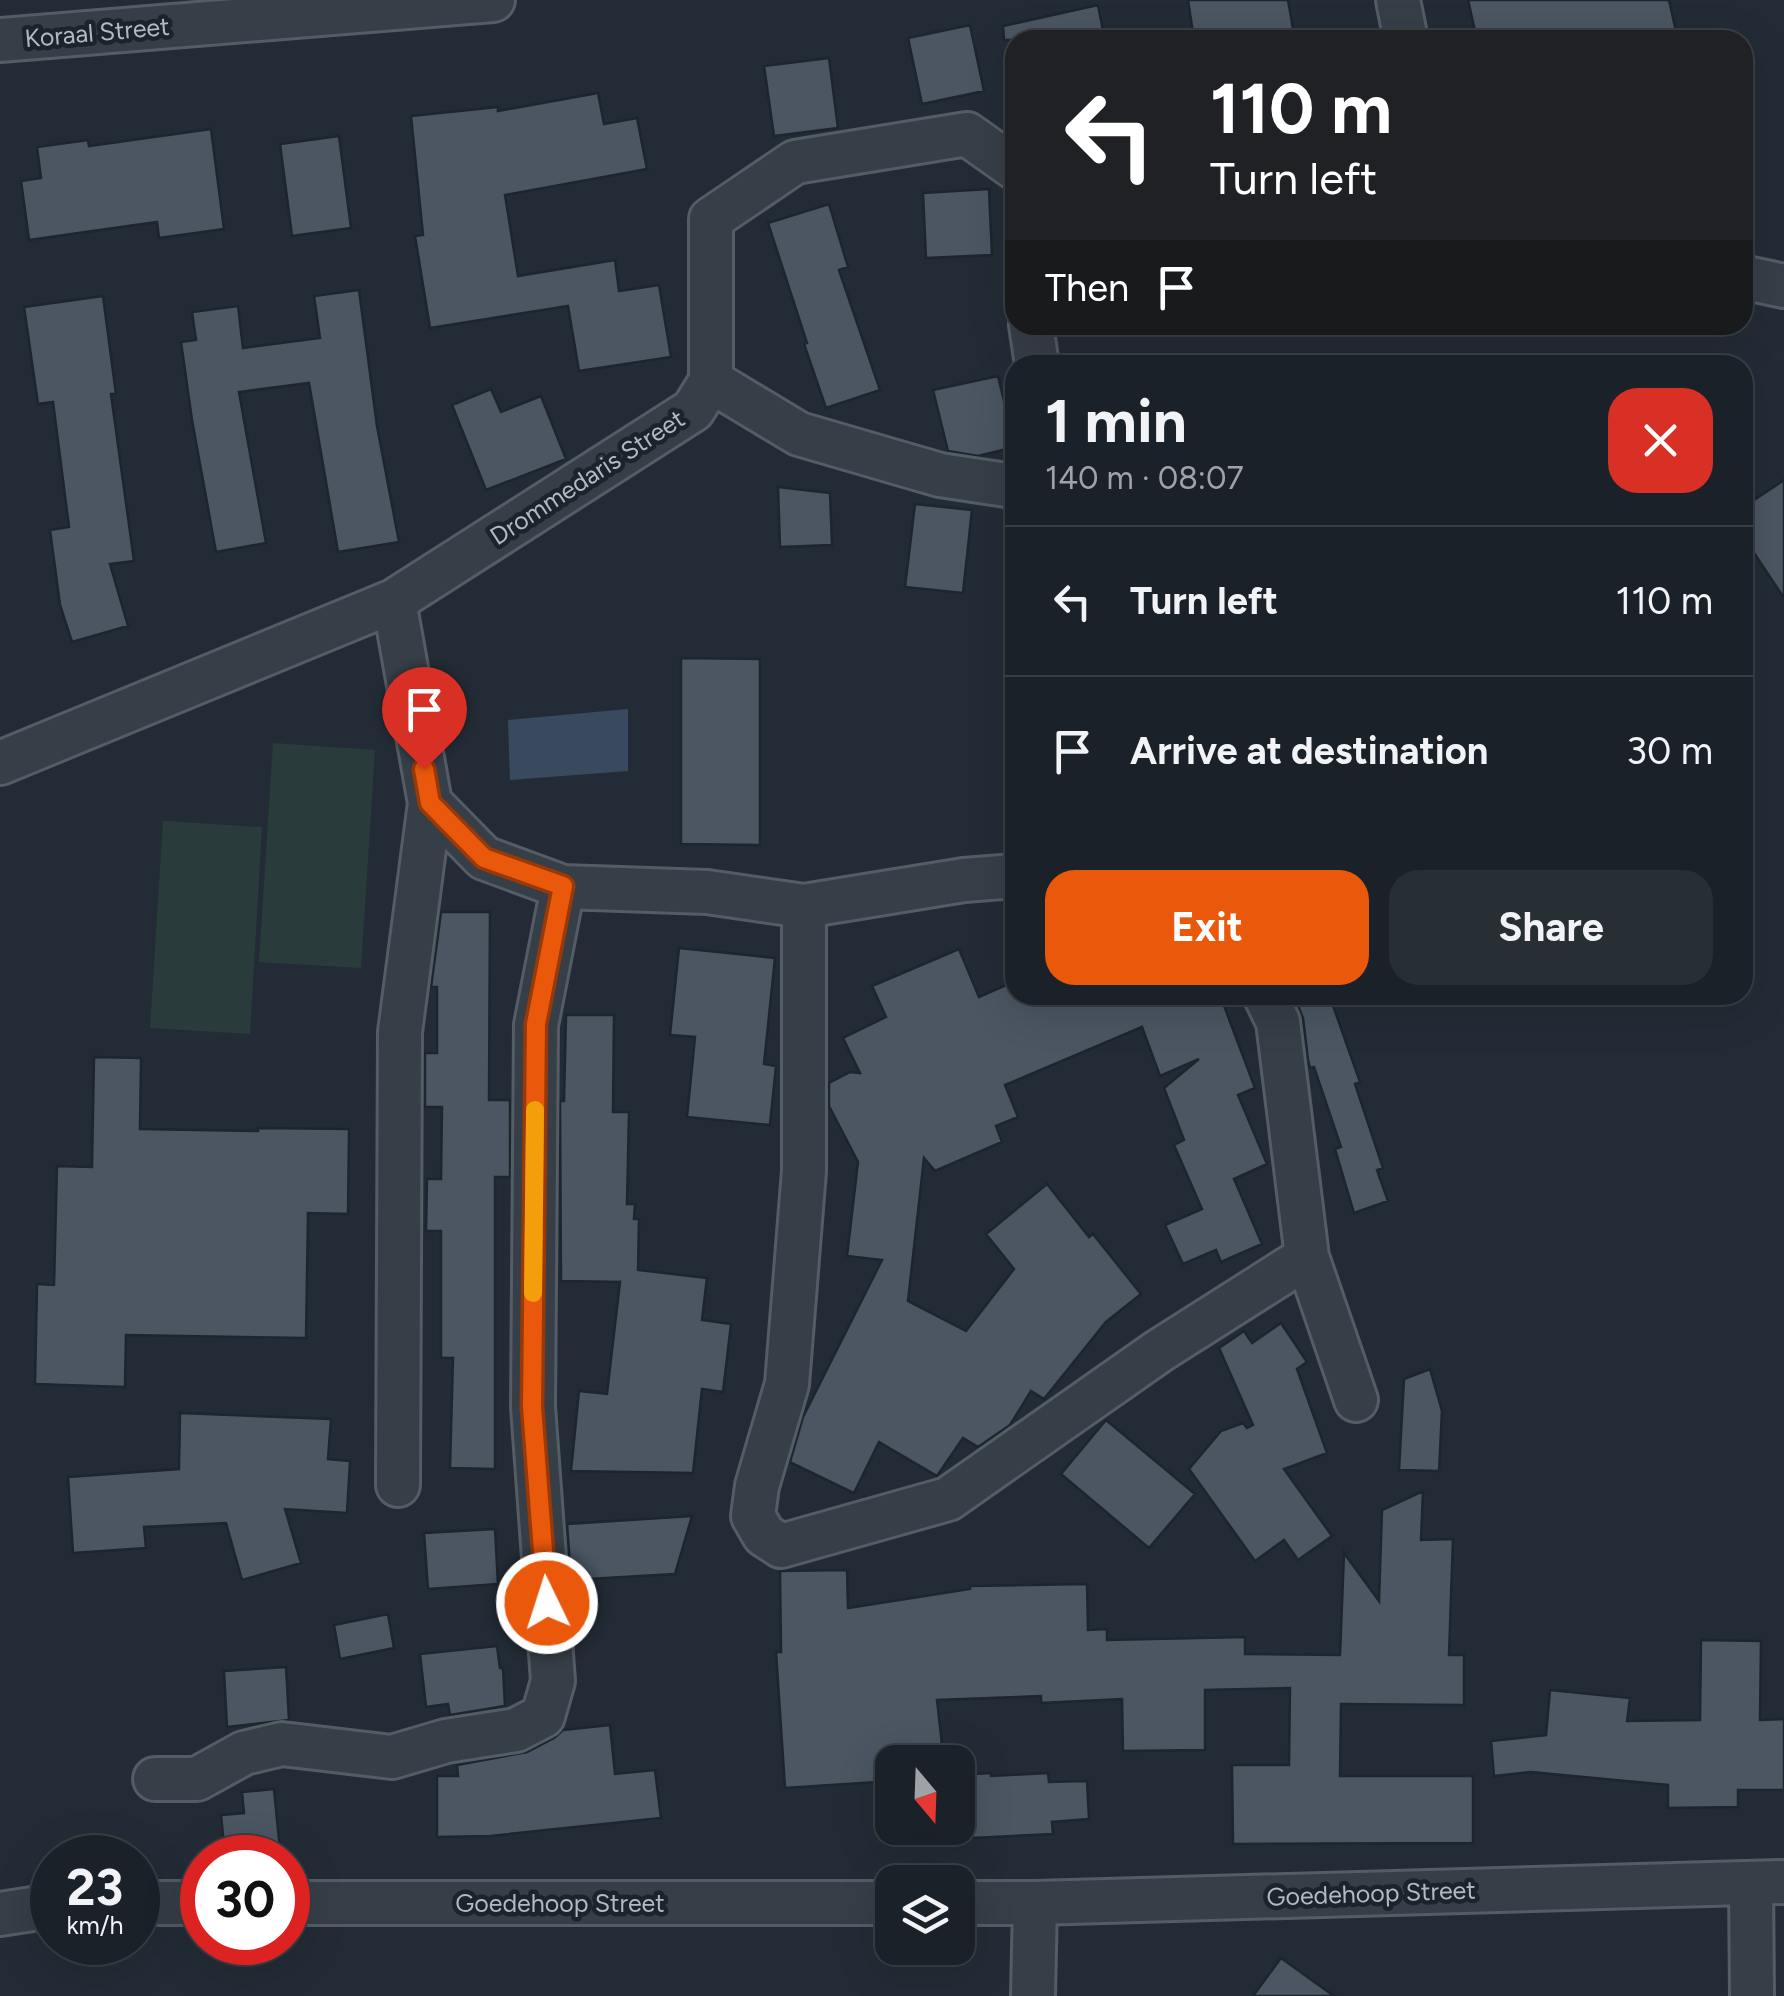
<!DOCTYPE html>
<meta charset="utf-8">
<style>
body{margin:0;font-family:Figtree,sans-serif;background:#272e34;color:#f1f3f6;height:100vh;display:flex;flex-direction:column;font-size:38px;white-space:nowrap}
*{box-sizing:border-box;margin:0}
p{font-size:32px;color:#9fa3a8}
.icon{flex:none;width:55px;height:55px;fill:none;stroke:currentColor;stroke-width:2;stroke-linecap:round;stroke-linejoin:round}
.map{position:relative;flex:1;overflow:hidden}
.sheet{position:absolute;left:1005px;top:355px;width:748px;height:650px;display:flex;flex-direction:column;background:#1a2128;border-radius:30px;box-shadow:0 10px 40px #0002,0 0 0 2px #383e45}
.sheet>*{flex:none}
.top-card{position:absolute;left:1005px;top:30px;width:748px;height:305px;border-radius:30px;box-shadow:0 10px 40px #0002,0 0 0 2px #383e45;background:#202124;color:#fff;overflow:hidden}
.needle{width:65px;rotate:161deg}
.tools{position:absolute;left:875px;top:1745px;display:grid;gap:20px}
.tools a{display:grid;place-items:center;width:100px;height:100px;border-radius:20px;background:#1a2128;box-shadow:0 10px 40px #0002,0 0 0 2px #383e45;font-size:50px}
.speed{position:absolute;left:30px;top:1835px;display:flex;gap:20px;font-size:50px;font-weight:700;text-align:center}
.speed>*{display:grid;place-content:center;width:130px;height:130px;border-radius:50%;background:#1a2128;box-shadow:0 10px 40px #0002,0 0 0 2px #383e45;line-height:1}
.speed small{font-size:25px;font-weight:400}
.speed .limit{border:15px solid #d22;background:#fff;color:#111}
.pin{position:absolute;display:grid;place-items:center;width:85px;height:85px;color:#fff;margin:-102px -42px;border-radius:50% 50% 50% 0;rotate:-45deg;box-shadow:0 0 10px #0007}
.pin .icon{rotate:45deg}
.me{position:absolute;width:110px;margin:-55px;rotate:356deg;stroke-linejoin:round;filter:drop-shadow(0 0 8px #0008)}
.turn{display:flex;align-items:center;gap:35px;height:210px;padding:0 40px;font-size:45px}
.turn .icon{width:130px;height:130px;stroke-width:2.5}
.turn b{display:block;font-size:70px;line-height:85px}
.then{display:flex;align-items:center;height:95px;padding:0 40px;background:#0003;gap:20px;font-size:38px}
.round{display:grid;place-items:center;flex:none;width:105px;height:105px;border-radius:30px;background:#272e34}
.head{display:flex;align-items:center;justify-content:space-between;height:170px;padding:0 40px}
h1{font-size:60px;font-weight:700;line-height:75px}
.primary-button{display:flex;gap:20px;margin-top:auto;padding:20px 40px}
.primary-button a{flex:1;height:115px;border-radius:30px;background:#ea580c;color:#fff;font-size:40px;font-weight:700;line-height:115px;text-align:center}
.primary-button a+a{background:#272e34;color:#f1f3f6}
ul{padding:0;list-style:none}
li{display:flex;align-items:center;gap:30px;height:150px;padding:0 40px;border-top:2px solid #383e45}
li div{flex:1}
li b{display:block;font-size:38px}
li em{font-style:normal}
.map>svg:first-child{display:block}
</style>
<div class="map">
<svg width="1784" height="1996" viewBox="0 0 1784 1996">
<rect width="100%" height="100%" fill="#232c36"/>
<path fill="#293c3b" d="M273 743 375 750 361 968 259 962Z
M163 821 262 827 250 1034 150 1028Z"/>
<path fill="#394a5f" d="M628 709V771L510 780 508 720Z"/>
<path fill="#4b5662" stroke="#1d252e" stroke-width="2.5" d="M1188 0H1288L1295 40H1194Z
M1468 0H1669L1678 40H1477Z
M1098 5 1105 40H1004L1003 26Z
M970 25 984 91 922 104 908 38Z
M829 58 838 128 774 136 764 66Z
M598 93 604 124 637 118 647 169 505 195 518 276 615 260 619 291 659 285 671 357 579 371 568 306 430 328 415 236 423 235 411 116 498 107V111Z
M211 129 224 229 159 238 157 222 29 240 21 181 41 178 37 147 88 140 89 146Z
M339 136 351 228 292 236 280 144Z
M989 189 992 255 926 258 923 193Z
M829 204 848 267 839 270 880 390 826 408 804 344 807 343 768 223Z
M359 290 377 426 399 542 338 552 309 383 239 392 266 543 216 552 192 420 181 342 196 340 192 312 238 306 243 348 320 338 314 296Z
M103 296 116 394H111L134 561 110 564 128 626 72 642 60 605 50 530 69 527 53 402 38 404 24 307Z
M998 376 1015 447 978 456 948 451 933 390Z
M491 389 501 412 541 396 566 459 486 490 452 405Z
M1784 480V598L1742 535V508Z
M778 487 830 493 832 545 780 547Z
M915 504 972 510 963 593 905 587Z
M681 658 760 659V845L681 844Z
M441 912H490L489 1100H510V1177H495V1469L450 1468 453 1358H441V1231H426L427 1179H441L442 1107H425V1053H437V987H431Z
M679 948 775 958 764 1064 776 1066 770 1125 687 1117 695 1037 670 1035Z
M959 949 979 997 1015 981V995H1220L1255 1088 1238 1095 1267 1164 1234 1179 1262 1244 1221 1262 1216 1250 1183 1264 1165 1225 1202 1209 1174 1145 1184 1140 1164 1088 1199 1059 1160 1076 1142 1027 1005 1085 1018 1117 996 1126 1002 1142 935 1171 924 1158 908 1301 966 1331 1014 1269 986 1234 1047 1184 1089 1237 1093 1234 1141 1294 1106 1322 1044 1399 1031 1391 1010 1425 978 1447 963 1438 937 1476 879 1442 854 1493 790 1462 803 1417 882 1260 847 1256 858 1162 829 1106V1083L850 1072 860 1073 843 1038 886 1017 872 986Z
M1330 997 1360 1082 1355 1084 1383 1168 1377 1170 1388 1201 1354 1213 1335 1149 1341 1147 1314 1067 1310 1068 1308 1060 1303 1018 1298 1006Z
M566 1015H614L613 1112H629L627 1204H635L634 1219H639L638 1270 707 1278 702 1320 731 1324 723 1392 702 1389 693 1473 571 1471 579 1391 607 1394 620 1282 561 1281 560 1101H564Z
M94 1057 141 1058 140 1129 258 1131V1128L349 1129 348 1214 308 1213 306 1338 126 1335 125 1387 35 1384 37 1284 54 1285 57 1166 92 1167Z
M1281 1323 1307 1362 1297 1369 1327 1453 1284 1469 1332 1536 1298 1560 1284 1540 1255 1561 1189 1469 1221 1431 1243 1423 1247 1428 1253 1425 1219 1348 1244 1331 1252 1343Z
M1430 1369 1442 1411 1439 1471 1399 1470 1404 1379Z
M180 1413 331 1419 328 1459 350 1461 347 1513 285 1509 301 1563 242 1580 226 1523 144 1527 146 1548 73 1553 68 1477 179 1469Z
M1106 1420 1195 1494 1149 1548 1061 1474Z
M1423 1491 1421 1540 1453 1539 1449 1655H1464V1705L1341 1704 1340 1776H1473V1843L1233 1844 1232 1765H1289L1290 1688 1205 1690V1750L1123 1751 1122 1699 1041 1703V1696L937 1700 944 1762H892V1781L785 1788 776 1652H781L780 1571 847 1570 848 1608 970 1589V1586L1087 1584 1088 1630 1107 1629V1640L1245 1637V1654L1340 1655 1344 1553 1379 1601 1382 1510Z
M692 1516 675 1574 571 1580 567 1524Z
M495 1529 498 1584 428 1589 424 1533Z
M388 1614 394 1648 340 1659 334 1625Z
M1701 1640 1761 1641 1760 1720 1784 1719V1790H1738V1807L1668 1808V1785L1531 1772 1494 1776 1491 1741 1546 1735 1550 1690 1630 1698 1627 1721 1700 1720Z
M497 1646 500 1668H503L505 1706 450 1715 448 1704 426 1707 420 1654Z
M286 1667 289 1720 227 1727 224 1671Z
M610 1725 615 1774 655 1770 661 1818 490 1836 437 1837V1776H458L457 1765 527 1752 554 1738 563 1730Z
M991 1773V1776L1048 1773 1049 1782 1087 1781 1089 1819 1052 1822 1053 1834 973 1838 972 1822H958V1775Z
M274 1789 280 1850 225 1855 221 1815 244 1813 242 1792Z
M1281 1958 1334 1996H1253Z"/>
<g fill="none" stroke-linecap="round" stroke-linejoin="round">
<g stroke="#545c65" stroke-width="48">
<path id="minor" d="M1398 0 1406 40
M0 40 493 0
M1742 277 1784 286
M1031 325 1037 365
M711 381 799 434 940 475 1013 486 1015 484
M394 601 430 803 400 1032 398 1485
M0 763 394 601 693 410 711 381V219L795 162 967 134 1015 168
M430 803 484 858 563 887 707 892 804 906 964 880 1015 876
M804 906V1171L787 1384 757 1486 753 1516 764 1535 781 1546 948 1499 1159 1351 1307 1257
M1265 995 1278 1022 1307 1257 1356 1400
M155 1779H197L244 1753 282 1744 392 1757 446 1741 516 1730 543 1716 553 1681 533 1407 536 1025 563 887
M1751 1883 1752 1996
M138 1903H202
M288 1903H892
M958 1903H1035L1784 1882
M0 1914 52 1906
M1033 1996 1035 1903"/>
</g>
<use href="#minor" stroke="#363e47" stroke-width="42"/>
</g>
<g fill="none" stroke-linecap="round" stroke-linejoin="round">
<g stroke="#983908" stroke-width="25">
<path id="route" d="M424 769 430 803 484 858 563 886 536 1024 532 1407 547 1603"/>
</g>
<use href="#route" stroke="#ea580c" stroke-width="18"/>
<path stroke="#f59e0b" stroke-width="18" d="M533 1293 535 1110"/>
</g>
<g text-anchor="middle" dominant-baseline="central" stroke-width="9" stroke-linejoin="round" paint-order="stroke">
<g font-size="25" fill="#b1b9c3" stroke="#1b232c">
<text transform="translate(97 32) rotate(-5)">Koraal Street</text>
<text transform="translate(587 477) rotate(-33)">Drommedaris Street</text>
<text transform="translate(1371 1893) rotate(-2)">Goedehoop Street</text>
<text x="560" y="1903">Goedehoop Street</text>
</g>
</g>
</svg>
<div class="tools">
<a><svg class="needle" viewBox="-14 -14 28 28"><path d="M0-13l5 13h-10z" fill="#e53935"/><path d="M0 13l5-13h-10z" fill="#9fa3a8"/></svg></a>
<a><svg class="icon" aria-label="layers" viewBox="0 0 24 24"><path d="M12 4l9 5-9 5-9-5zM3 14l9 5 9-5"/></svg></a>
</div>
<div class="speed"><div>23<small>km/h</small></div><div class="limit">30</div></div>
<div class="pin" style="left:424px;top:769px;background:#d93025"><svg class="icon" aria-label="arrive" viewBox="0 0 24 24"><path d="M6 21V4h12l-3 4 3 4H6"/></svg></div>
<svg class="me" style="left:547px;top:1603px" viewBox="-20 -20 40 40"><circle r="17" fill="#ea580c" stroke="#fff" stroke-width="3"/><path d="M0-11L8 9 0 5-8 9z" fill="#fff"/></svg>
<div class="top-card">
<div class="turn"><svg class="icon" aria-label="left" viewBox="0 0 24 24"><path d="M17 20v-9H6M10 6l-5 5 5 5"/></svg><div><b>110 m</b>Turn left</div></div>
<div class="then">Then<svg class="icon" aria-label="arrive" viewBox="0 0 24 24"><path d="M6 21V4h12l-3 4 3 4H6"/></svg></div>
</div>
<section class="sheet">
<div class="head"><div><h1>1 min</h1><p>140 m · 08:07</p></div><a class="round" style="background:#d93025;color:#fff"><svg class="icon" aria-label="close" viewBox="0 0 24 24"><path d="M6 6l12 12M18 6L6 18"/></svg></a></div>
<ul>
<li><svg class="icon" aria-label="left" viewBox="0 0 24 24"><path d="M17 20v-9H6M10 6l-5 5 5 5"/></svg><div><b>Turn left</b></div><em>110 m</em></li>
<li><svg class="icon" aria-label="arrive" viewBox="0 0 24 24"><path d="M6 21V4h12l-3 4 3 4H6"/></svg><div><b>Arrive at destination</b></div><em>30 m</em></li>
</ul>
<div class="primary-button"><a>Exit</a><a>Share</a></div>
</section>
</div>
